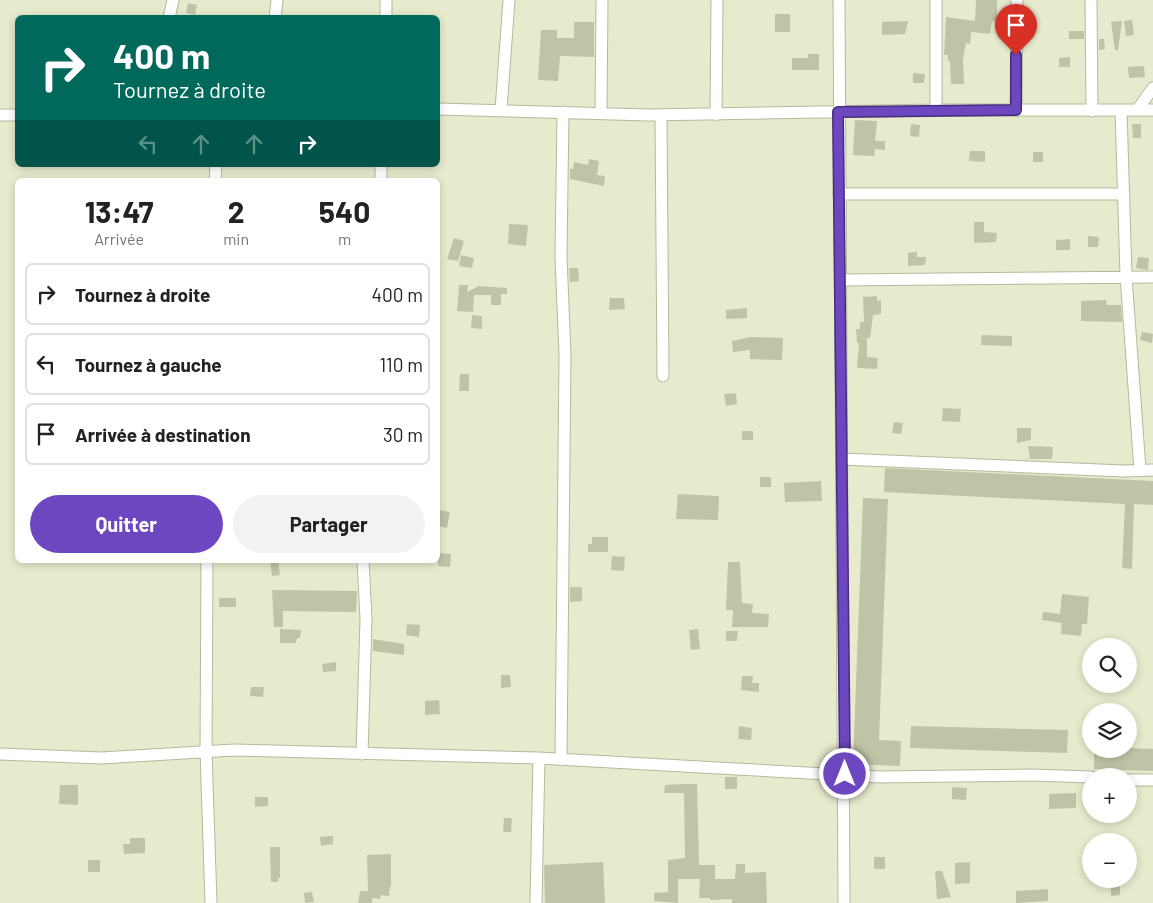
<!DOCTYPE html>
<html lang="fr">
<meta charset="utf-8">
<style>
body{margin:0;font-family:Barlow,sans-serif;background:#f2f2f2;color:#222;height:100vh;display:flex;flex-direction:column;font-size:19px;white-space:nowrap}
*{box-sizing:border-box;margin:0}
p{font-size:16px;color:#767676}
.icon{flex:none;width:28px;height:28px;fill:none;stroke:currentColor;stroke-width:2;stroke-linecap:round;stroke-linejoin:round}
.map{position:relative;flex:1;overflow:hidden}
.sheet{position:absolute;left:15px;top:178px;width:425px;height:385px;display:flex;flex-direction:column;background:#fff;border-radius:8px;box-shadow:0 2px 8px #0003}
.sheet>*{flex:none}
.banner{position:absolute;left:15px;top:15px;width:425px;height:152px;border-radius:8px;box-shadow:0 2px 8px #0003;background:#00695c;color:#fff;overflow:hidden}
.tools{position:absolute;left:1082px;top:638px;display:grid;gap:10px}
.tools a{display:grid;place-items:center;width:55px;height:55px;border-radius:50%;background:#fff;box-shadow:0 2px 8px #0003;font-size:25px}
.pin{position:absolute;display:grid;place-items:center;width:42px;height:42px;color:#fff;margin:-51px -21px;border-radius:50% 50% 50% 0;rotate:-45deg;box-shadow:0 0 5px #0007}
.pin .icon{rotate:45deg}
.me{position:absolute;width:55px;margin:-28px;rotate:0deg;stroke-linejoin:round;filter:drop-shadow(0 0 4px #0008)}
.turn{display:flex;align-items:center;gap:18px;height:105px;padding:0 15px;font-size:22px}
.turn .icon{width:65px;height:65px;stroke-width:2.5}
.turn b{display:block;font-size:35px;line-height:42px}
.lanes{display:flex;align-items:center;height:48px;padding:0 15px;background:#0003;justify-content:center;gap:25px;direction:ltr}
.lanes .off{opacity:.35}
.eta{display:flex;justify-content:space-evenly;align-items:center;height:85px;text-align:center}
.eta b{font-size:30px;font-weight:700;line-height:35px}
.button{display:flex;gap:10px;margin-top:auto;padding:10px 15px}
.button a{flex:1;height:58px;border-radius:30px;background:#6c47bf;color:#fff;font-size:20px;font-weight:700;line-height:58px;text-align:center}
.button a+a{background:#f2f2f2;color:#222}
ul{padding:0;list-style:none}
li{display:flex;align-items:center;gap:15px;height:62px;margin:0 10px 8px;padding:0 5px;border:2px solid #e0e0e0;border-radius:8px}
li div{flex:1}
li b{display:block;font-size:19px}
li em{font-style:normal}
.map>svg:first-child{display:block}
</style>
<div class="map">
<svg width="1153" height="903" viewBox="0 0 1153 903">
<rect width="100%" height="100%" fill="#e7ebcd"/>
<path fill="#c0c4a7" d="M976 0H997V21H992L990 34 971 32 970 44 966 43 963 59 964 84H951L950 61H948V55H944L946 17 975 21Z
M188 3 197 5 195 15 186 13Z
M775 14H790V32H775Z
M1132 20 1134 35 1126 36 1124 21Z
M908 21 905 34 882 35V22Z
M1122 21 1118 50H1115L1111 22Z
M574 22H594V57L560 56 558 81 538 80 541 30H557V38H574Z
M1069 31H1084V39H1069Z
M1099 39H1104L1105 49 1099 50Z
M808 54H819V70H792V58H808Z
M1070 57V67H1059V58Z
M1144 66 1145 77 1129 78 1128 67Z
M913 73 925 74 924 83H913Z
M855 120 877 121 875 141H885V150L875 149 874 156 853 155Z
M911 124 920 125 919 137 910 136Z
M1132 124H1141V138H1133Z
M970 151H985V162L969 161Z
M1033 152H1043V162H1033Z
M589 159 599 161 597 175 605 176 604 186 570 179V169H573L574 162 588 165Z
M974 222H984V232L997 233 996 242 974 243Z
M509 224 528 225 526 246 508 244Z
M1088 236 1099 237 1098 247H1088Z
M454 238 464 241 458 261 447 259Z
M1070 239V250H1056V240Z
M917 252V257H926L925 265 908 266V253Z
M461 255 474 258 472 268 459 266Z
M1138 257 1149 258 1148 270 1136 268Z
M569 268H578L579 281 570 282Z
M459 285H468L467 292 479 286 507 288V294H501V305H491V295H474L473 312 457 311Z
M877 296V301L881 300V314L873 315 870 338H867V357L878 358 877 369 857 368 859 343H857L856 329H860V322H864L863 297Z
M610 298H624L625 309 609 310Z
M1106 300 1107 305H1121L1122 322 1081 321V301Z
M747 308V318L726 319V310Z
M472 315 482 316V329L471 328Z
M1142 332 1153 334 1152 343 1140 340Z
M982 335 1012 336V346L981 345Z
M751 337 783 338 782 360 750 359V350L733 352 732 341Z
M460 374H469V391H459Z
M736 393 737 404 726 406 724 394Z
M943 408 961 409 960 422 942 421Z
M894 422 903 423 901 434 892 433Z
M1017 428H1031V440L1017 443Z
M742 431H753V440H742Z
M1028 446 1053 447 1052 459H1022L1034 458H1030Z
M885 468 1153 481V505L1134 504 1132 569 1122 568 1125 504 884 492Z
M760 477H771V487H760Z
M821 481 822 501 785 502 784 483Z
M678 494 719 496 718 520 676 519Z
M863 498 888 499 879 740 901 741 900 766 853 764Z
M438 510 450 512 447 528 438 526Z
M592 537H608V552H588V544H592Z
M438 553 451 554 450 567 438 566Z
M612 556 625 557 624 571 611 570Z
M270 560H278L280 575 272 576Z
M728 562H740L742 603 753 604 752 613 769 614 768 627H732L733 610H726Z
M570 587H582V601L570 602Z
M272 590 357 591 356 612 283 611V627H274Z
M1062 594 1089 597 1087 624H1082L1081 636 1061 634 1062 623 1042 620 1043 612 1060 614Z
M219 598H236V607H219Z
M407 624 420 625 419 637 406 635Z
M280 629 301 630 300 638H297L296 643H280Z
M698 629 700 649 691 650 689 630Z
M726 631H738L737 641H726Z
M373 639 404 644V655L373 651Z
M336 662V671L323 672 322 664Z
M501 675H510L511 687 501 688Z
M742 676H753L752 683H759V692L741 690Z
M251 687H264L263 697 250 696Z
M439 700 440 714 425 715V701Z
M739 726 752 728 751 740 738 739Z
M911 726 1068 730 1067 753 910 748Z
M1129 748 1153 749V771L1094 769V749Z
M725 777H737V789H725Z
M684 784H697L699 865H715V879H735L736 864H745V873L766 872 767 903H732V899L710 900V898H699L700 879H678V903L654 901V893L668 892V860L685 858 684 793H664L665 785Z
M60 785H78V805L59 804Z
M952 787 967 788 966 800 952 799Z
M1076 793V808L1049 809V794Z
M255 797H268V806L255 807Z
M504 818H512L511 832H503Z
M333 836V844L321 846 320 837Z
M130 838H145V853L124 854 123 844H130Z
M270 847H280V878H278V882H271Z
M391 854V886H390L389 896 381 895 380 899 372 898V903H358L360 891H368L367 855Z
M874 857H885V869H874Z
M88 860H100V872H88Z
M603 862 605 903H545L544 865Z
M970 862V883L955 884V863Z
M935 871H942L951 897 937 899Z
M1111 879H1120V895L1111 896Z
M1048 889V901L1016 903V891Z
M312 892 314 902 305 903 304 893Z"/>
<g fill="none" stroke-linecap="round" stroke-linejoin="round">
<g stroke="#b5b99c" stroke-width="13">
<path id="minor" d="M839 0 844 903
M1091 0 1092 111
M169 18 173 0
M275 18 277 0
M386 18V0
M438 109 648 115 936 110H1153
M501 110 509 0
M936 110V0
M1121 110 1126 276 1140 470
M1137 110 1153 88
M1016 111 1017 0
M601 113 602 0
M0 115H18
M661 115 663 376
M716 115 717 0
M215 180 216 165
M381 180V165
M839 194H1124
M841 280 1153 277
M842 459 1124 471 1153 470
M207 560 206 751 211 903
M0 754 101 758 234 750 539 758 879 777 1031 775 1091 777
M362 754 366 619 363 560
M561 760 565 355 561 257 563 112
M1129 780H1153
M536 903 539 758"/>
</g>
<use href="#minor" stroke="#fff" stroke-width="11"/>
</g>
<g fill="none" stroke-linecap="round" stroke-linejoin="round">
<g stroke="#462e7c" stroke-width="12">
<path id="route" d="M845 774 838 112 1016 110V55"/>
</g>
<use href="#route" stroke="#6c47bf" stroke-width="9"/>
</g>
</svg>
<div class="tools">
<a><svg class="icon" aria-label="search" viewBox="0 0 24 24"><circle cx="10" cy="10" r="6"/><path d="M15 15l6 6"/></svg></a>
<a><svg class="icon" aria-label="layers" viewBox="0 0 24 24"><path d="M12 4l9 5-9 5-9-5zM3 14l9 5 9-5"/></svg></a>
<a>+</a>
<a>−</a>
</div>
<div class="pin" style="left:1016px;top:55px;background:#d93025"><svg class="icon" aria-label="arrive" viewBox="0 0 24 24"><path d="M6 21V4h12l-3 4 3 4H6"/></svg></div>
<svg class="me" style="left:845px;top:774px" viewBox="-20 -20 40 40"><circle r="17" fill="#6c47bf" stroke="#fff" stroke-width="3"/><path d="M0-11L8 9 0 5-8 9z" fill="#fff"/></svg>
<div class="banner">
<div class="turn"><svg class="icon" aria-label="right" viewBox="0 0 24 24"><path d="M7 20v-9h11M14 6l5 5-5 5"/></svg><div><b>400 m</b>Tournez à droite</div></div>
<div class="lanes"><svg class="icon off" aria-label="left" viewBox="0 0 24 24"><path d="M17 20v-9H6M10 6l-5 5 5 5"/></svg><svg class="icon off" aria-label="ahead" viewBox="0 0 24 24"><path d="M12 20V5M6 11l6-6 6 6"/></svg><svg class="icon off" aria-label="ahead" viewBox="0 0 24 24"><path d="M12 20V5M6 11l6-6 6 6"/></svg><svg class="icon" aria-label="right" viewBox="0 0 24 24"><path d="M7 20v-9h11M14 6l5 5-5 5"/></svg></div>
</div>
<section class="sheet">
<div class="eta">
<div><b>13:47</b><p>Arrivée</p></div>
<div><b>2</b><p>min</p></div>
<div><b>540</b><p>m</p></div>
</div>
<ul>
<li><svg class="icon" aria-label="right" viewBox="0 0 24 24"><path d="M7 20v-9h11M14 6l5 5-5 5"/></svg><div><b>Tournez à droite</b></div><em>400 m</em></li>
<li><svg class="icon" aria-label="left" viewBox="0 0 24 24"><path d="M17 20v-9H6M10 6l-5 5 5 5"/></svg><div><b>Tournez à gauche</b></div><em>110 m</em></li>
<li><svg class="icon" aria-label="arrive" viewBox="0 0 24 24"><path d="M6 21V4h12l-3 4 3 4H6"/></svg><div><b>Arrivée à destination</b></div><em>30 m</em></li>
</ul>
<div class="button"><a>Quitter</a><a>Partager</a></div>
</section>
</div>
